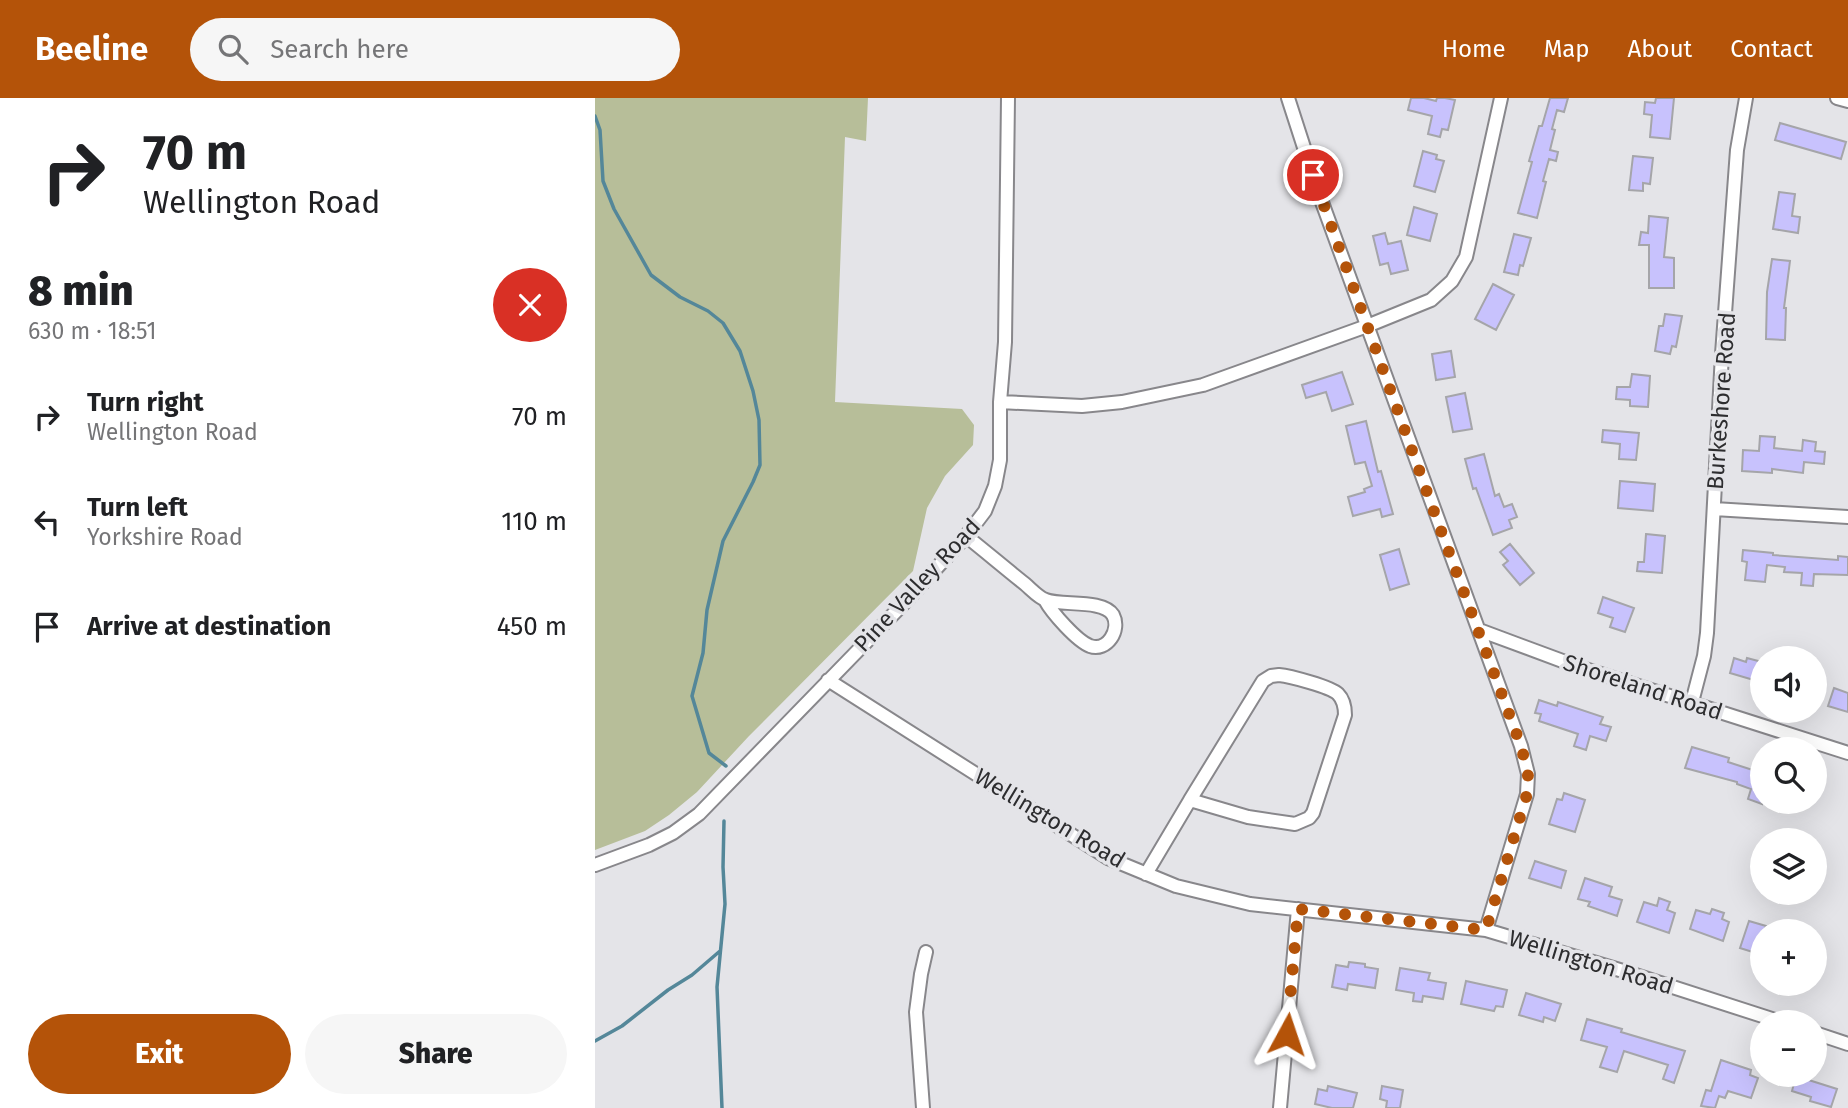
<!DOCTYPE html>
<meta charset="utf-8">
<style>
body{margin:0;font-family:"Fira Sans",sans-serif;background:#f6f6f6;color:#202124;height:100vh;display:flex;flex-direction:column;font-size:26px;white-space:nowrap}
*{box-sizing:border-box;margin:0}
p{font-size:23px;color:#757577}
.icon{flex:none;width:38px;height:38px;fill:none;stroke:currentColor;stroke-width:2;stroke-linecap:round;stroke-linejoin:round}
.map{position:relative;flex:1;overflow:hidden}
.side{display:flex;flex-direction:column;background:#fff;width:595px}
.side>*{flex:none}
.top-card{background:#fff;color:#202124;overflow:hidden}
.buttons{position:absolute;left:1155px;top:548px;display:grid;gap:14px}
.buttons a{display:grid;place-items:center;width:77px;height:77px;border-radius:50%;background:#fff;box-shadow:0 7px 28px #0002;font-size:35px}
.pin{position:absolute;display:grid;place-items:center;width:60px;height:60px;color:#fff;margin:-30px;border:4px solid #fff;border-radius:50%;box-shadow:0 2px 7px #0007}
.me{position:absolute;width:77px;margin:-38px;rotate:5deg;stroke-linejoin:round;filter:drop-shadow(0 0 5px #0008)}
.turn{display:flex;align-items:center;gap:24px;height:147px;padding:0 28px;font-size:32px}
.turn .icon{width:91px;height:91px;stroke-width:2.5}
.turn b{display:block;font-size:49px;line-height:60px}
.round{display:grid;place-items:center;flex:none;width:74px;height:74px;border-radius:37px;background:#f6f6f6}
.head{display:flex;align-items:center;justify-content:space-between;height:119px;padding:0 28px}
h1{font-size:42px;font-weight:800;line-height:52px}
.primary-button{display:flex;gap:14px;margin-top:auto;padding:14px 28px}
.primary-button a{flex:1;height:80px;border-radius:42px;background:#b45309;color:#fff;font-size:28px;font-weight:800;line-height:80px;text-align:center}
.primary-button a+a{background:#f6f6f6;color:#202124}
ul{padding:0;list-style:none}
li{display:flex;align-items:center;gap:21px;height:105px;padding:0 28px}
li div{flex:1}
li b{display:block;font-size:26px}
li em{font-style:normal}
header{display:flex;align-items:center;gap:42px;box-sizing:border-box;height:98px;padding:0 35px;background:#b45309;color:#fff}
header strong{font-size:33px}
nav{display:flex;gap:38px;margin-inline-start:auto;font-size:24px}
.search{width:490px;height:63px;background:#f6f6f6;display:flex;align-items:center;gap:18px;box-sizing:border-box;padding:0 24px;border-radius:38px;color:#757577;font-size:26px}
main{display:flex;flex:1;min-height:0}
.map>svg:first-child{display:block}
</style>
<header>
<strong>Beeline</strong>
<div class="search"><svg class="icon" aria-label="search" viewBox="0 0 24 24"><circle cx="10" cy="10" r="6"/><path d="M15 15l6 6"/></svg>Search here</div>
<nav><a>Home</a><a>Map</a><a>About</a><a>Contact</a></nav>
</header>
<main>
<section class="side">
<div class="top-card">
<div class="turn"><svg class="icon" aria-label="right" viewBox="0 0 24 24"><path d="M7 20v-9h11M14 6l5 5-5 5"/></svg><div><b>70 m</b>Wellington Road</div></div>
</div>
<div class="head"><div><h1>8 min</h1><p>630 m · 18:51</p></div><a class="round" style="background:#d93025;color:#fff"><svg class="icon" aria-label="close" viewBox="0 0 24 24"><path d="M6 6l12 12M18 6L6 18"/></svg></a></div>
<ul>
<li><svg class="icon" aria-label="right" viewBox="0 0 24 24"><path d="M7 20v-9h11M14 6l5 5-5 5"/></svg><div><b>Turn right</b><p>Wellington Road</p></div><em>70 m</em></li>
<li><svg class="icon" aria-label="left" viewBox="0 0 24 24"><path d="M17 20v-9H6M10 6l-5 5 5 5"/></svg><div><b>Turn left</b><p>Yorkshire Road</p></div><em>110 m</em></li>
<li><svg class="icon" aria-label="arrive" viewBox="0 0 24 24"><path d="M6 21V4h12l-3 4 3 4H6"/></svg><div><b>Arrive at destination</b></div><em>450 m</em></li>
</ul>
<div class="primary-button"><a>Exit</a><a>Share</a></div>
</section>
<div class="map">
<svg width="1253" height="1010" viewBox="0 0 1253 1010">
<rect width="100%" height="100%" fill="#e4e4e8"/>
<path fill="#b7be99" d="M0 0H273L271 43 250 39 240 304 367 311 379 327 378 347 350 378 332 410 318 473 154 638 102 694 74 717 50 733 0 752Z"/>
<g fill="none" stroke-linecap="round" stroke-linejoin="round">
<path stroke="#548799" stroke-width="3.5" d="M0 18 5 32 8 83 19 111 56 177 85 199 113 213 128 225 145 253 158 293 164 322 165 367 158 384 128 443 112 512 108 555 97 598 114 655 131 668
M0 943 27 928 73 892 97 877 125 853
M127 1010 122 889 130 806 128 769 129 723"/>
</g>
<path fill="#c8c2fd" stroke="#a5a5a9" stroke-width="2" d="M816 0H829L841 3 842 0H850L860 2 853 32 847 31 845 39 833 36 837 18 813 12Z
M955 0H973L969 14 962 12 957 31 960 32 955 52 963 54 961 63 954 61 948 83 951 84 942 120 923 115 937 64 934 63 944 28H947Z
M1061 0H1079L1075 41 1055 39 1057 17 1049 16 1050 4 1060 5Z
M1185 25 1251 44 1246 61 1180 42Z
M828 53 842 57 841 61 849 63 840 94 819 88Z
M1038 58 1058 60 1055 86 1048 85V93L1034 92Z
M1184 94 1200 96 1197 118 1205 119 1203 135 1178 131Z
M819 109 842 116 835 143 812 137Z
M1054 118 1073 120 1069 159 1079 160V190H1054V147H1044L1046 134 1053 135Z
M790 135 793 146 806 143 813 172 796 176 793 165 785 167 778 138Z
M919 136 936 140 928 168 925 167 923 177 909 174Z
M1177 161 1195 163 1189 210H1191L1190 242 1171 241 1172 194Z
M898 186 919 197 901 232 880 221Z
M1070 216 1087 218 1081 249 1077 248 1075 256 1060 253 1064 228H1068Z
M856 253 860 279 841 282 837 256Z
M747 274 758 306 737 313 731 294 711 300 707 287Z
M1037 276 1055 278 1053 309 1035 308V302L1021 301 1022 289H1035Z
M870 295 877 331 858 334 851 299Z
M771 323 783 374 786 373 798 416 787 419 785 411 758 418 753 399 770 394 769 391 777 388 770 364 760 366 751 328Z
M1008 332 1044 335 1041 362 1024 361 1025 346 1007 344Z
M1165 338 1180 339 1179 350 1207 353 1208 342 1221 344 1220 353 1230 354 1229 366 1209 364 1208 375 1177 371V375L1147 373 1148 352 1164 353Z
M889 356 900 398 904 396 909 409 917 406 922 419 914 422 917 430 898 437 881 390 878 391 870 361Z
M1025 383 1060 386 1058 413 1023 410Z
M1051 436 1070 438 1067 475 1042 473 1043 464H1049Z
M915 446 939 475 925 487 908 467 913 463 905 454Z
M804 451 814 486 795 492 785 457Z
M1148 452 1178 455V457L1243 462V458L1253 459V477L1219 476 1218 488 1206 487 1207 475 1189 474 1190 469 1172 467 1170 484 1150 482 1152 464 1147 463Z
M1008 499 1039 510 1030 534 1015 529 1018 520 1003 515Z
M1139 560 1151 564 1152 560 1167 564 1162 583 1135 575Z
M1239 590 1253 595V614L1233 608Z
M944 602 962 608 963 604 1008 619 1005 626 1016 629 1011 643 995 638 991 652 979 648 983 636 944 623 946 616 940 615Z
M1097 649 1134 660 1133 664 1167 675V706L1153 701 1156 691 1142 686V684L1090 670Z
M969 695 990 702 980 734 954 726 962 701 967 702Z
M940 763 971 773 966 790 934 780Z
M990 780 1017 789 1014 798 1027 802 1022 818 993 808 995 804 983 801Z
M1064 800 1075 804 1072 812 1080 815 1074 835 1042 824 1049 804 1062 808Z
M1117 811 1129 815 1127 821 1134 824 1128 843 1095 831 1101 812 1115 816Z
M1154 823 1171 828 1169 833H1167V857L1145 850Z
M754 864 770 866V869L783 871 780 890 753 886 752 892 737 889 741 867 753 869Z
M805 870 835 875 833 882 851 885 848 901 828 898 827 904 818 903 819 895 801 892Z
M871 883 912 892 908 909 901 908 899 913 866 906Z
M931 895 966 906 960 923 949 919 948 924 924 917Z
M992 921 1027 931 1026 934 1090 953 1079 985 1068 981 1073 967 1029 953 1022 974 1005 969 1012 949 986 942Z
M1126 962 1156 972 1155 977 1163 980 1156 1000 1133 993 1130 1000 1124 998 1120 1010 1106 1008 1111 992 1116 993Z
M1201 978 1242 991 1236 1009 1215 1003 1216 999 1197 993Z
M733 988 762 995 758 1010H737L720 1006 723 991 732 993Z
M787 988 808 992 805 1010H791L792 1003 785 1001Z"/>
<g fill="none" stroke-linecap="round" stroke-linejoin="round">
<g stroke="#88878b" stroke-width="16">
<path id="minor" d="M693 0 724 96 926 648 933 676 932 696 891 832
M1242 0 1253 3
M405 304 487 308 527 304 608 287 772 228 836 202 857 183 871 159 906 0
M1119 411 1253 419
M371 438C391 454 410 470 430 486 436 491 444 500 451 502 467 508 508 501 518 517 526 532 512 554 495 548 482 543 457 515 450 502
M884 532 981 568 1253 655
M684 577C695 578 736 589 743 596 749 602 750 609 750 617L718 715 714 720 700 726 653 719 595 702 668 583 676 578Z
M233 582 513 760 581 788 655 806 891 832 1028 873 1186 924
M1097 604 1109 558 1112 535 1127 256 1142 52 1151 0
M0 767 54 747 78 735 104 716 313 501 371 438 390 413 400 388 405 362V304L410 244 413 0
M551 776 595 702
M1220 935 1253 946
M328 1010 321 914 326 876 331 854
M685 1010 703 811"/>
</g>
<use href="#minor" stroke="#fff" stroke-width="12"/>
</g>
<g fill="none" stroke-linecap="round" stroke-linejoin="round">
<path stroke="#b45309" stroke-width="12" stroke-dasharray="0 21.6" d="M692 936 703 811 891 832 932 696 933 676 926 648 842 422 718 77"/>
</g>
<g text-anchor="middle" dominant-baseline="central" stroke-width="7" stroke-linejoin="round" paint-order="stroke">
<g font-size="23" fill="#2d2d2f" stroke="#e4e4e8">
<text transform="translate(1126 303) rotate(-86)">Burkeshore Road</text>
<text transform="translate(322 487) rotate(-47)">Pine Valley Road</text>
<text transform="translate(1048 589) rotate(18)">Shoreland Road</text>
<text transform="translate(455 720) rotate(31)">Wellington Road</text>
<text transform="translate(996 864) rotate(17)">Wellington Road</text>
</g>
</g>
</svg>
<div class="buttons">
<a><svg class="icon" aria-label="sound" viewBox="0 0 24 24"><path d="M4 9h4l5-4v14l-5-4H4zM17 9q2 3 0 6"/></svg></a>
<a><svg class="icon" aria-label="search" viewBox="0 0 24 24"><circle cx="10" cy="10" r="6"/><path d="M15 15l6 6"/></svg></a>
<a><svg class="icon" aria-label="layers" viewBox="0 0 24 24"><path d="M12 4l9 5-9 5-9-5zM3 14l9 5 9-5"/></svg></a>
<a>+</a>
<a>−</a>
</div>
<div class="pin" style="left:718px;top:77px;background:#d93025"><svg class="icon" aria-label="arrive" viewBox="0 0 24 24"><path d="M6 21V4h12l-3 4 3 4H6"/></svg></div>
<svg class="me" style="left:692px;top:936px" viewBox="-20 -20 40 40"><path d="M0-17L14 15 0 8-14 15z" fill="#b45309" stroke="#fff" stroke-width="4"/></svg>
</div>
</main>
